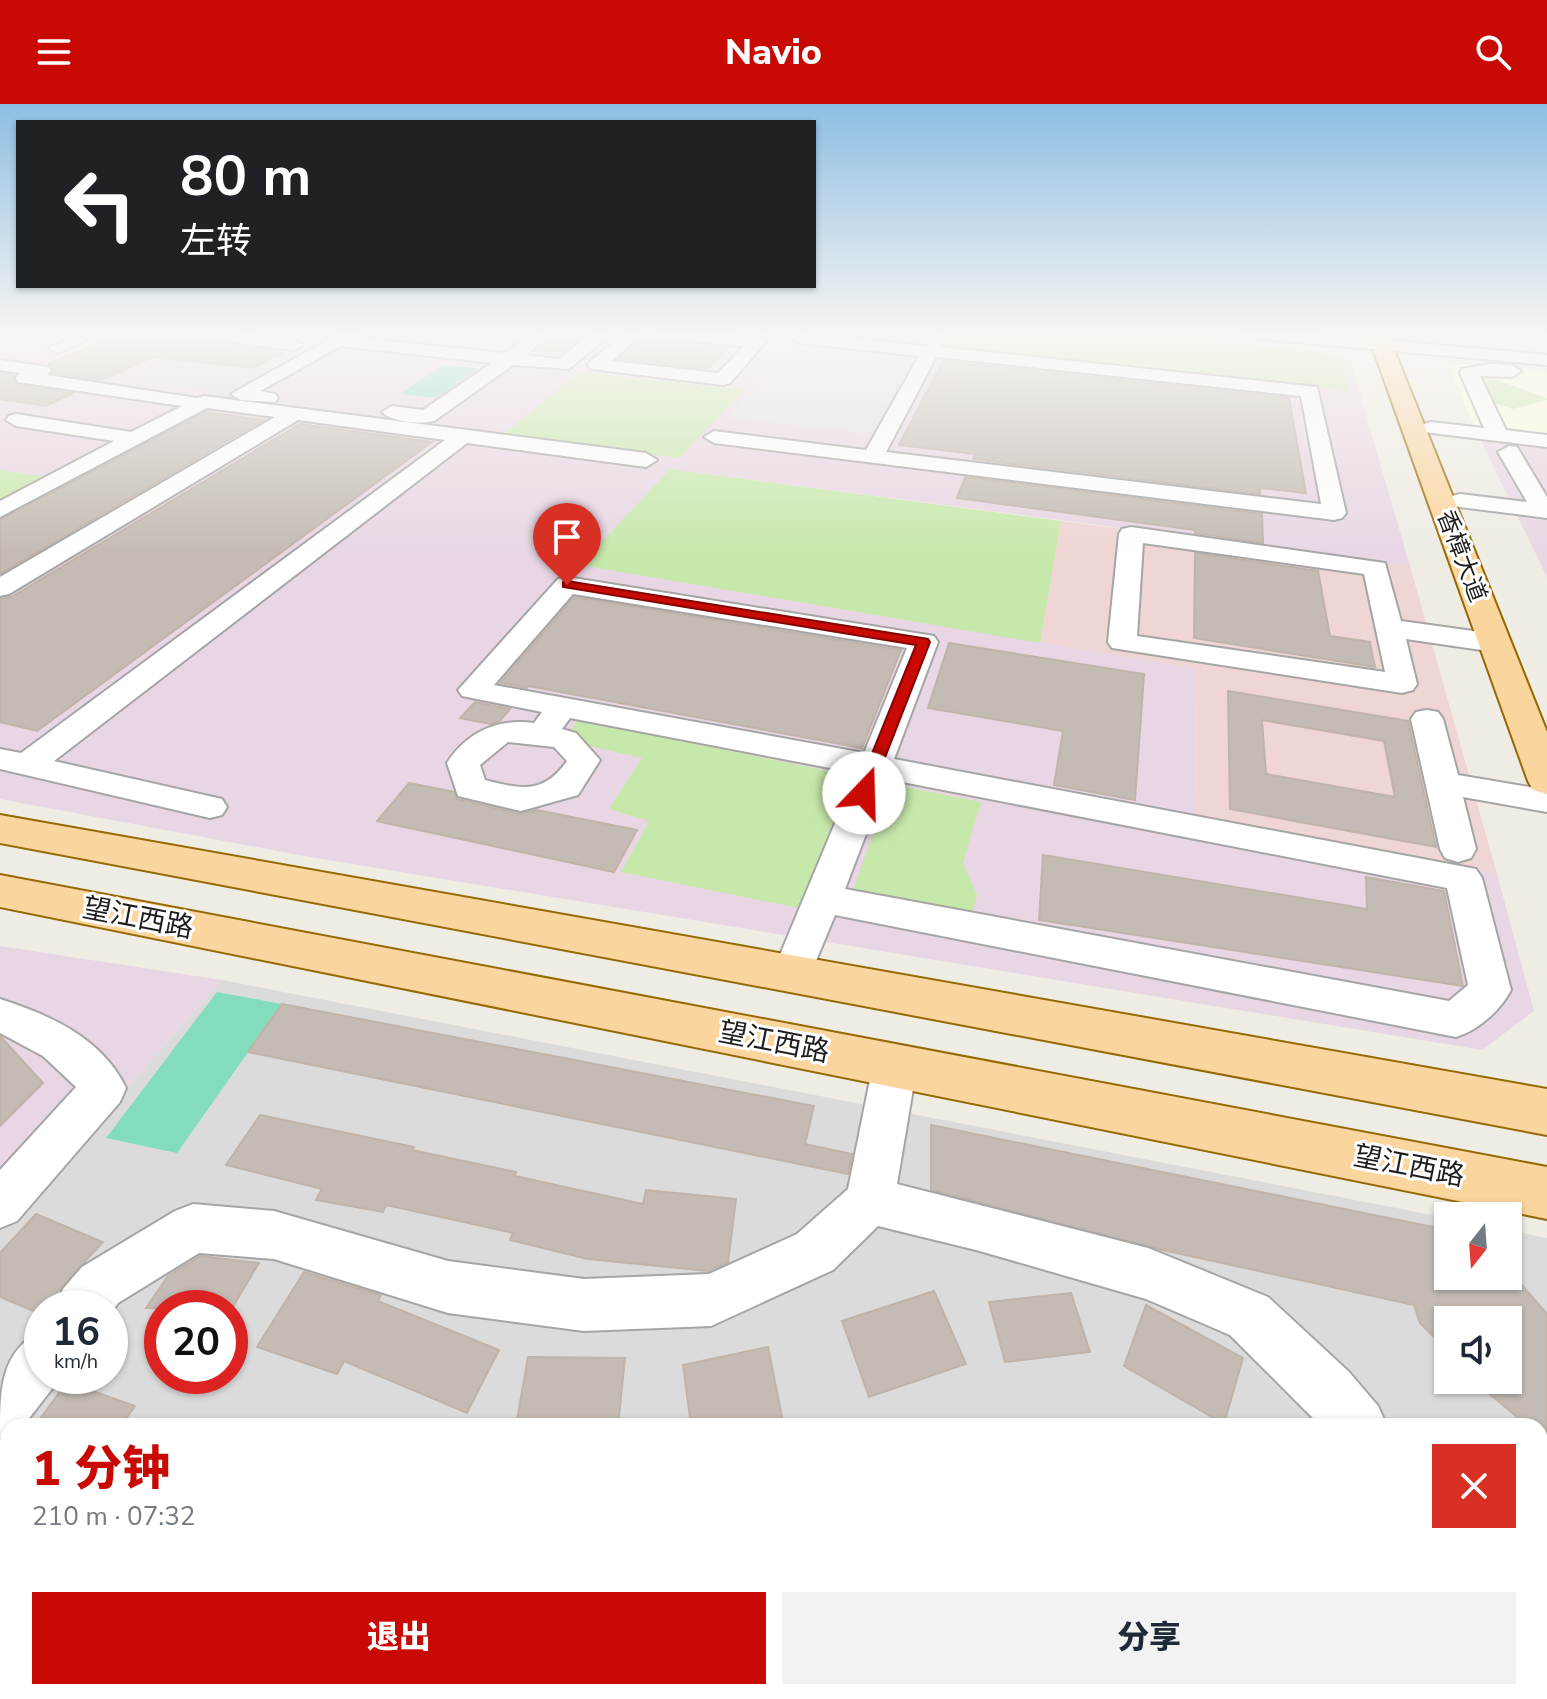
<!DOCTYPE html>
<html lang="zh">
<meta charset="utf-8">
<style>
body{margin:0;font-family:"Nunito Sans","Noto Sans SC",sans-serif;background:#f2f2f3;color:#1f2937;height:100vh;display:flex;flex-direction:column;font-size:30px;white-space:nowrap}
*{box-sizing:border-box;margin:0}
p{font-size:26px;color:#747a83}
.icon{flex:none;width:44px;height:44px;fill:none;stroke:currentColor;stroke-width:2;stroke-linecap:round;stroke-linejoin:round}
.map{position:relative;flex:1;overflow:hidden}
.drawer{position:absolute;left:0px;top:1314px;width:1548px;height:282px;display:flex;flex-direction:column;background:#fff;border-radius:24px 24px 0 0;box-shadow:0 2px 6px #0004}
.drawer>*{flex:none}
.top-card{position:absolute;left:16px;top:16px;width:800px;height:168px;border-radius:0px;box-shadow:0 2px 6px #0004;background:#202124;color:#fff;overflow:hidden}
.needle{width:52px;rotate:197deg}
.buttons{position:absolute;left:1434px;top:1098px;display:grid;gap:16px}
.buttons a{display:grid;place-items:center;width:88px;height:88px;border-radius:0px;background:#fff;box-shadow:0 2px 6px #0004;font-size:40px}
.speed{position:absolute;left:24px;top:1186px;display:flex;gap:16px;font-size:40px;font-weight:700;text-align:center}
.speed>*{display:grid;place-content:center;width:104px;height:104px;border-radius:50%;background:#fff;box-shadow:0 2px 6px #0004;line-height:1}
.speed small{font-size:20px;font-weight:400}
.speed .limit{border:12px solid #d22;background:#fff;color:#111}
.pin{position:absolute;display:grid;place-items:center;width:68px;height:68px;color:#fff;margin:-82px -34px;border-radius:50% 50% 50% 0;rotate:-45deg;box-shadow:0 0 8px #0007}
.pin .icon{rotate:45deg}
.me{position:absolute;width:88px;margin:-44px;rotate:21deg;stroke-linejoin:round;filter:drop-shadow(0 0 6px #0008)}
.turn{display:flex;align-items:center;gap:28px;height:168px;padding:0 32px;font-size:36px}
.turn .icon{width:104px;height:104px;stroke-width:2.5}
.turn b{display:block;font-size:56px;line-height:68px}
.round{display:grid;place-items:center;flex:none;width:84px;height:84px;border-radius:0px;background:#f2f2f3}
.overview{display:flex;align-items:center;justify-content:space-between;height:136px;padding:0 32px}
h1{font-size:48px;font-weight:800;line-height:60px;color:#c80904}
.button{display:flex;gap:16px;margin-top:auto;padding:16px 32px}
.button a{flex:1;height:92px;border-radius:0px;background:#c80904;color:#fff;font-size:32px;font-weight:800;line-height:92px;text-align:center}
.button a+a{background:#f2f2f3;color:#1f2937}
header{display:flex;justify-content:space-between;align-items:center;height:104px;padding:0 32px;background:#c80904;color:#fff;font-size:36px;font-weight:800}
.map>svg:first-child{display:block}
</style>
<header><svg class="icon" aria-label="menu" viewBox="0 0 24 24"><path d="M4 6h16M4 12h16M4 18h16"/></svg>Navio<svg class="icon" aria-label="search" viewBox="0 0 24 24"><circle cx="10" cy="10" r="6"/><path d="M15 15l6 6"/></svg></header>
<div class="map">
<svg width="1547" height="1595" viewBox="0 0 1547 1595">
<rect width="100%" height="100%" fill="#efece4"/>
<path fill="#dcdbdb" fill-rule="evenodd" d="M189 241 297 254 223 294 215 293 221 288 117 275Z
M222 876 1448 1114V1172H1508V1126L1547 1134V1595H0V1126ZM42 1204H110V1272H42ZM162 1204H230V1272H162ZM1448 1216H1508V1276H1448ZM8 1322H1540V1588H8Z"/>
<path fill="#efd5d4" d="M39 228H131L189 241 117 275 0 259V248L39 235Z
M1427 228H1547V250L1462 243 1430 234Z
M1061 417 1410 462 1497 770 1196 712 1195 564 1040 539Z"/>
<path fill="#e8d6e4" d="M131 228H1129L1324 247 1350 256 1410 462 670 365 581 461 1195 564 1196 712 1497 770 1534 907 1482 946 310 753 0 695V406L57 375 0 366V259L223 288 216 292 223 294 296 254 119 233Z
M1481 337 1547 344V473Z
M0 842 222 876 0 1126Z"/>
<path fill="#fdfede" d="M1477 260 1547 267V344L1481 337 1448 262Z"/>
<path fill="#c7e8ab" d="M950 228H1101L1318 248 1341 256 1348 286 952 246 943 241Z
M579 268 743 286 680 354 503 331Z
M1486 272 1547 294V296L1512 305 1488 297 1476 273Z
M670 365 1061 417 1040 539 580 461Z
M0 366 59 375 0 406Z
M578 616 858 673 804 805 621 768 649 717 609 705 642 654 585 641 569 628Z
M891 680 981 698 963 759 977 791 972 812 853 786Z"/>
<path fill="#83ddbd" d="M443 261 478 265 436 294 400 290Z
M217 888 282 900 177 1049 106 1034Z"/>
<path fill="#e2e2e2" d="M792 237 918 249 869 330 728 313Z"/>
<path fill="#c3bbb4" stroke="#c0b3a7" stroke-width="2" fill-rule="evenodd" d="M125 228H231L225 234 231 241 284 248 253 264 153 253 101 276 53 269 49 260Z
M558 228H589L563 248 538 246Z
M645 231 659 236 729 243 708 265 619 255Z
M943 257 1289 294 1306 389 1260 384V390L973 355 975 350 899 341Z
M0 269 14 271 18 281 73 289 46 302 0 295Z
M205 308 263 316 0 470V416Z
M300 320 432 338 37 627 0 618V495L11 493Z
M965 373 1262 410 1263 439 1195 429V426L957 394Z
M1195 449 1318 467 1330 532 1370 538 1375 563 1194 534Z
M574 493 901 546 862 644 528 582 527 584 500 579Z
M949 539 1144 570 1135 696 1054 681 1063 627 928 604Z
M1228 587 1408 617 1436 743 1230 705ZM1262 616 1384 637 1395 693 1266 670Z
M475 598 510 605 500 617 491 620 460 614Z
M409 679 454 688 457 695 520 710 537 706 637 726 614 768 377 717Z
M1043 751 1367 805 1366 773 1444 787 1463 882 1039 816Z
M282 900 814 1002 805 1040 852 1050 848 1070 248 948Z
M0 932 43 979 0 1022Z
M260 1011 414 1043 412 1046 516 1068 515 1072 643 1100 646 1086 736 1095 728 1158 708 1167 588 1155 510 1136 513 1129 386 1101 383 1108 316 1096 322 1085 226 1061Z
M931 1021 1448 1126V1172H1514L1547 1210V1337L1540 1332V1322H1528L1473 1276H1508V1216H1448V1247L1420 1219 1414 1201 1158 1145 931 1086Z
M36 1110 103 1138 61 1183 47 1204H42L41 1210 0 1193V1149Z
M200 1152 259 1159 232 1204H146L168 1172Z
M304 1168 381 1191 378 1197 499 1246 467 1309 344 1257 337 1270 257 1243Z
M934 1187 966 1260 869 1293 842 1217Z
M1071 1189 1090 1248 1005 1258 989 1198Z
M1146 1201 1243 1254 1224 1320 1124 1262Z
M768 1243 783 1318 764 1322H691L683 1261Z
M528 1253 625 1254 618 1322H516Z
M67 1278 135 1302 121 1322H35Z"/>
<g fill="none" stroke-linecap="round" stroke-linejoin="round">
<g stroke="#a5a5a5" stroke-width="4">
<path id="minor" d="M236 228H258L256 231 294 236 303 241 294 246 231 238 228 234Z
M342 228H363L357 234 505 249 536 228H555L526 251 559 255 594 228H613L569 265 513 261 434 317C421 321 392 318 382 308L392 302 423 306 492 259 341 242 260 287 275 290 278 294 275 298 241 296 231 290Z
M626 228H644L612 257 718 269 744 242 659 233 651 228H710L753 232 757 228H774L730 279 723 281 591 265 588 261 591 257Z
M932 228H949L941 243 1317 283 1346 409 1342 414 1334 416 714 339 704 333 714 327 866 346 919 252 800 239 791 234 800 229 925 242ZM936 253 1301 292 1321 400 886 348Z
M1233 228H1298L1547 251V261L1241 233Z
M76 231 85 236 58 249 49 244Z
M0 256 49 263 51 267 47 271 197 294 204 292 646 349 657 356 646 363 467 339 54 657 222 695 227 703 222 711 210 714 0 665V645L21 649 445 336 298 316 9 490 0 492V473L275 313 207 304 0 413V397L114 337 16 322 6 316 9 312 16 310 131 328 182 302 18 278 16 274 20 269 0 266Z
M1489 260 1512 261 1521 267 1512 273 1480 272 1506 326 1547 331V343L1424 328 1421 324 1424 320 1431 318 1484 324 1460 269 1462 265Z
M1509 342 1517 343 1547 393V414L1452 402 1448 397 1452 392 1460 390 1527 398 1498 348Z
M1131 423 1385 459 1401 517 1495 530 1505 533 1509 539 1505 545 1495 548 1406 535 1417 580 1413 586 1402 589 1112 544 1108 538 1119 430 1122 425ZM1143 439 1364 470 1385 568 1137 532Z
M567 473 934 532 938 538 894 655 1476 765 1482 774 1511 886C1500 907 1478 926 1456 933L835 811 806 881 792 886 778 881 772 870 856 669 570 614 562 625 576 629 600 656 578 691 521 707 458 692 447 659C467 628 498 614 534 619L542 608 462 592 458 586 558 475ZM573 490 907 544 864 649 494 581ZM508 638 554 643 567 657C543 691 521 685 485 676L480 661ZM887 675 1447 784 1468 881 1449 897 845 785Z
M1427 606 1438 608 1443 615 1458 671 1547 686V708L1463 693 1476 745 1471 754 1458 758 1445 754 1440 745 1411 615 1416 608Z
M0 895C50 911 102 934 126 984L120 998 17 1117 0 1124V1066L76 983 43 952 0 929Z
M895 942 911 948 917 961 897 1080 1148 1144 1268 1193 1349 1268 1378 1302 1387 1322H1321L1230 1231 1146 1195 976 1146 878 1122 833 1166 711 1222 584 1227 448 1209 274 1155 199 1149 118 1199 110 1211V1204H55L63 1185 82 1163 175 1107 193 1100 274 1107 448 1157 584 1175 709 1170 797 1130 848 1085 873 961 879 948Z
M42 1226V1272H62L23 1322H8V1331L0 1334C0 1285 0 1248 42 1226Z
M0 1410 8 1412V1474L0 1472Z
M1540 1520 1547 1523V1595L1527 1588H1540Z
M218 1588H297L300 1595H221Z"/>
</g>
<g stroke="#956903" stroke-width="4">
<path id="major" d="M1367 228H1387L1547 628V690L1533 686 1528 677Z
M0 711 1547 985V1031L0 739Z
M0 771 1547 1063V1115L0 803Z"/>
</g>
<use href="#minor" fill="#fff" fill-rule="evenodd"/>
<use href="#major" fill="#fad59e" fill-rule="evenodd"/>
</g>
<linearGradient id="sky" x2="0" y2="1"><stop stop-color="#8dbee3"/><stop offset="0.51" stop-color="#f8f6f3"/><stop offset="1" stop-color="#f8f6f3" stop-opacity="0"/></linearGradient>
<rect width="1547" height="451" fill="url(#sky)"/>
<path fill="#c80904" stroke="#820603" stroke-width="2" d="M567 477 928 535 930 538 870 692H858L856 689 916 541 563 483V478Z"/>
<g text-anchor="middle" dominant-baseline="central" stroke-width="6" stroke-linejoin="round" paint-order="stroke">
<g font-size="24" fill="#1e1e1e" stroke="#fff">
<text transform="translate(1462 452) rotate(69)">香樟大道</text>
</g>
<g font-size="28" fill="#1e1e1e" stroke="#fff">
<text transform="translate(138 814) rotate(11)">望江西路</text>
<text transform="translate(774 938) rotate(11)">望江西路</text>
<text transform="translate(1409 1062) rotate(11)">望江西路</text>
</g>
</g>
</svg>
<div class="buttons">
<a><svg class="needle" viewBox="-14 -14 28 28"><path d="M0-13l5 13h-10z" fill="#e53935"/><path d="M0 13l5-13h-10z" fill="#747a83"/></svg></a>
<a><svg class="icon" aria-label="sound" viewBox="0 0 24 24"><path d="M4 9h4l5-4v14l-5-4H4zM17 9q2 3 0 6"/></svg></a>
</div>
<div class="speed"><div>16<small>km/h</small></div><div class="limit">20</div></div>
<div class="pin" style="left:567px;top:481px;background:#d93025"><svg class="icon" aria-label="arrive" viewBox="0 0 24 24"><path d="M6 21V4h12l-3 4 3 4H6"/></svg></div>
<svg class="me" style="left:864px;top:689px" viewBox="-20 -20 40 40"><circle r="19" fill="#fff"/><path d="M0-13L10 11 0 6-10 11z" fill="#c80904"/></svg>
<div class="top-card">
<div class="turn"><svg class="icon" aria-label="left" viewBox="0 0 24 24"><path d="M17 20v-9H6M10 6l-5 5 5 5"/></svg><div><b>80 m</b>左转</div></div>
</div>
<section class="drawer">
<div class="overview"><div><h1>1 分钟</h1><p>210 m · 07:32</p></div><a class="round" style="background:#d93025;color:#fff"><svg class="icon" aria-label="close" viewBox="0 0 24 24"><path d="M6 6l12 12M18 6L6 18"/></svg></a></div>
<div class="button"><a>退出</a><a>分享</a></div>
</section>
</div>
